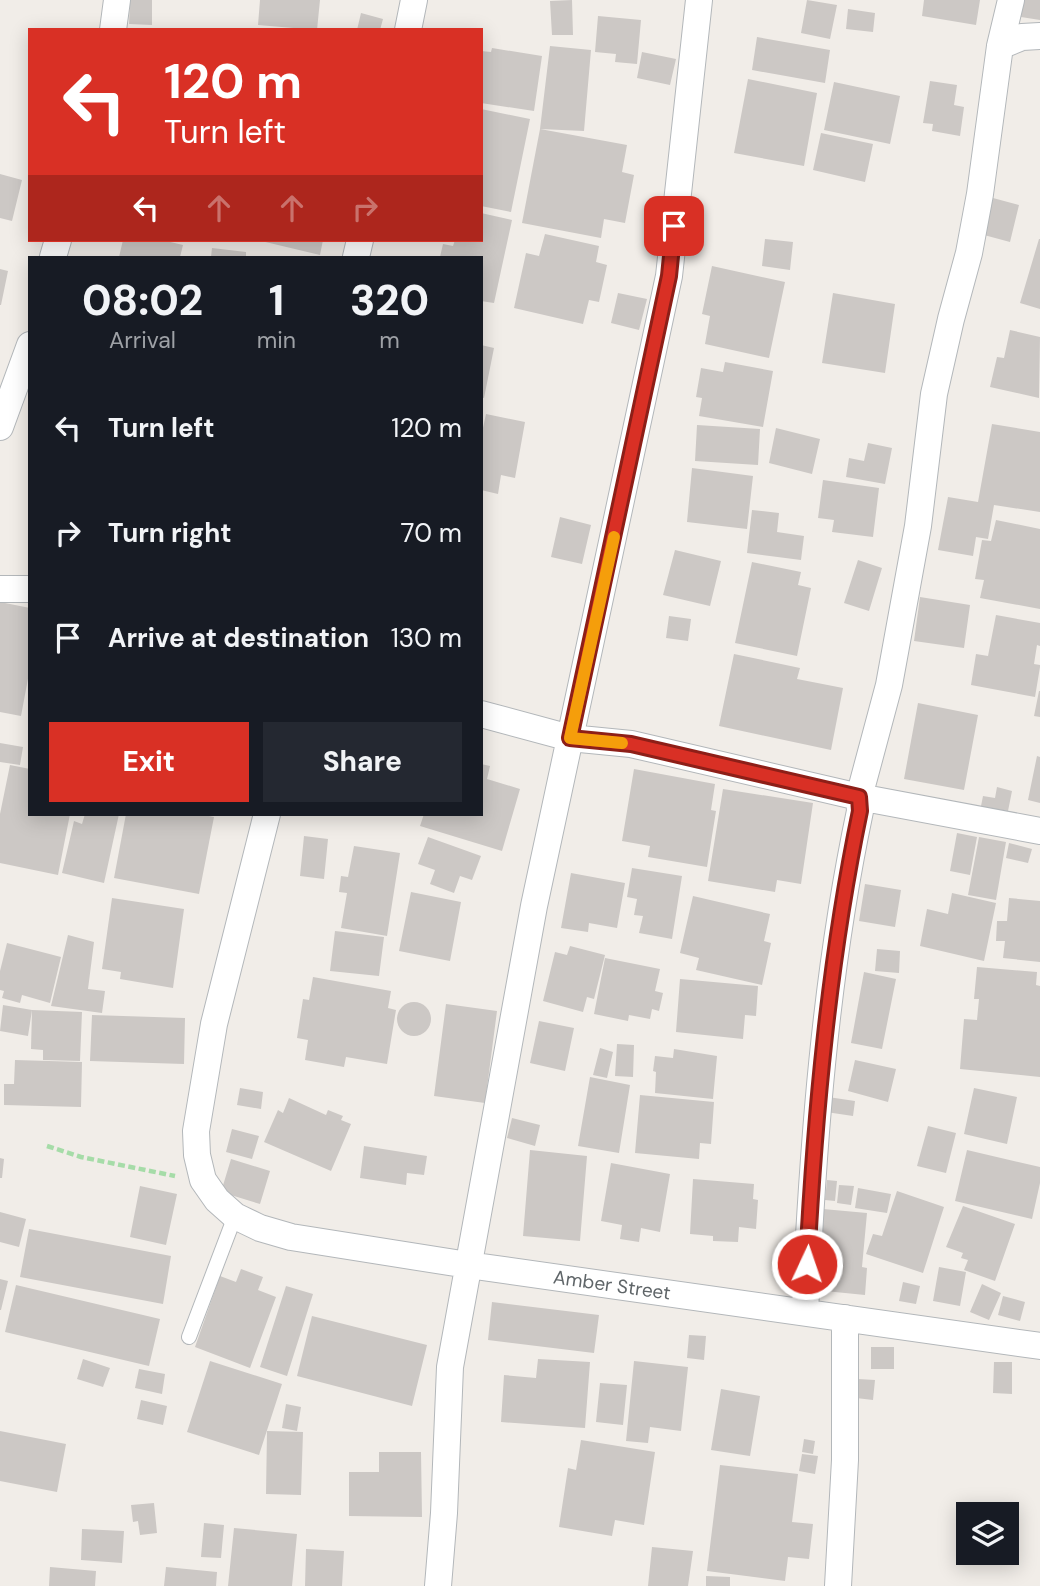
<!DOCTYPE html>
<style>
body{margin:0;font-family:"DM Sans",sans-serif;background:#242831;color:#f1f3f6;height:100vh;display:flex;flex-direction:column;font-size:26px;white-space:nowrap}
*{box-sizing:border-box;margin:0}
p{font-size:23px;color:#9ea1a6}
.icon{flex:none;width:38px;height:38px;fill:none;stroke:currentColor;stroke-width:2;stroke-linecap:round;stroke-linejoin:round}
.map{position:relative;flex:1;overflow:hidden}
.panel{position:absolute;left:28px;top:256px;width:455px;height:560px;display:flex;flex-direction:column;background:#171b24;border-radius:0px;box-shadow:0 4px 18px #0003}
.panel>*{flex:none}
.hud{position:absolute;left:28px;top:28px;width:455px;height:214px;border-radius:0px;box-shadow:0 4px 18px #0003;background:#d93025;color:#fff;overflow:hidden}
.tools{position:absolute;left:956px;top:1502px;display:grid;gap:14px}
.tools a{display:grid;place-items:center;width:63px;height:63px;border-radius:0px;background:#171b24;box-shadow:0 4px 18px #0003;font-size:35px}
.pin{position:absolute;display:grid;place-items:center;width:60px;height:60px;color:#fff;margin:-30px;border-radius:14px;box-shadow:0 4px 10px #0006}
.me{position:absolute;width:77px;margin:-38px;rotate:3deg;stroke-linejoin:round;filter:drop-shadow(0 0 5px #0008)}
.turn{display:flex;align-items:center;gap:24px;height:147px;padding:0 21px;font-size:32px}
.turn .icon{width:91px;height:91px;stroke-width:2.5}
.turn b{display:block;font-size:49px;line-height:60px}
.lanes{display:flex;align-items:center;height:66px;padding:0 21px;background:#0003;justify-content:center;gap:35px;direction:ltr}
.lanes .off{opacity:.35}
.eta{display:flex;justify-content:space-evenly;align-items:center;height:119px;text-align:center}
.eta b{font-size:42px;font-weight:800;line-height:49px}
.button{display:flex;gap:14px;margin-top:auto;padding:14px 21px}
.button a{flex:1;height:80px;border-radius:0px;background:#d93025;color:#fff;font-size:28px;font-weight:800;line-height:80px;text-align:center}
.button a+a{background:#242831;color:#f1f3f6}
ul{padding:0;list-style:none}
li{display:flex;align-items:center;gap:21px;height:105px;padding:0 21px}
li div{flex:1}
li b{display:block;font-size:26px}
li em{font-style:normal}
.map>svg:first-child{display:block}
</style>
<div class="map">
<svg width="1040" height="1586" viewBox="0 0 1040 1586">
<rect width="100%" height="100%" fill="#f1ede8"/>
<path fill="#ccc8c5" d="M130 0H152V25L129 24Z
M260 0H320L317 30 258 25Z
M572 0 573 35H552L550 1Z
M807 0 837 5 830 39 801 33Z
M924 0H980L976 25 922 16Z
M1024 0H1040V20L1021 17Z
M848 9 875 13 873 32 846 29Z
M361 13 383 19 380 30H357Z
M598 16 641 20 637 64 615 62 616 54 595 52Z
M757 37 830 50 825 83 752 70Z
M550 46 591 50 584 131 540 129 627 145 622 172 634 175 625 223 604 219 601 238 522 223 540 129Z
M492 48 542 56 534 111 481 103V51L491 52Z
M642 52 676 59 670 85 637 78Z
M748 79 817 93 804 166 734 153Z
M930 81 957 85 954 105 964 107 960 136 932 131 933 124 923 123Z
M834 82 900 96 890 144 824 130Z
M481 109 530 119 511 212 481 206Z
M821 133 873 144 865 182 813 170Z
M0 174 22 180 12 221 0 218Z
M993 198 1019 205 1010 242 984 235Z
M481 213 512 220 494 303 481 301V257H440L443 244 453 246 455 240H481Z
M545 234 599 246 596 262 607 265 599 302 589 300 583 324 514 308 526 253 539 256Z
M765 239 793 242 790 270 762 266Z
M1039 239H1040V309L1020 303Z
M123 240H162L183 245 180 257H119Z
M257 240H323L320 255Z
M212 248 246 252V257H211Z
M712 266 785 282 769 358 705 344 710 316 702 314Z
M0 269 8 271 1 305H0Z
M618 293 647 299 639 330 611 323Z
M833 293 895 304 885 373 822 363Z
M1010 330 1040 337 1039 398 990 387 997 357 1004 358Z
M481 345 494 348 484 398 481 397Z
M725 362 773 371 763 427 699 416 702 398 696 397 701 368 723 372Z
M486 414 525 422 515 478 501 475 498 494 481 490V437Z
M992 424 1040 432V512L994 505 988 539 976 537 973 556 938 550 948 497 978 502Z
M697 425 760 429 758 465 695 461Z
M776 428 820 439 812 474 769 463Z
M868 443 892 448 885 484 846 477 849 458 864 461Z
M692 468 753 476 747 529 687 522Z
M823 480 879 488 873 537 832 532 834 520 818 518Z
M752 510 779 513 777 532 804 536 801 560 747 553Z
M560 517 591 525 582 564 551 557Z
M996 520 1040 529V609L980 598 984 580 975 579 982 540 991 541Z
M675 550 721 561 710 606 663 595Z
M858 560 882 568 869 611 844 603Z
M752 562 801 572 798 585 811 588 797 656 735 643Z
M920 597 970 605 964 648 914 641Z
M0 602 30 608V668L21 716 0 712Z
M996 615 1040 623V646L1037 645 1034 664 1040 665V667L1035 697 971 685 976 654 988 656Z
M669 616 691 619 688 641 666 638Z
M734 654 800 668 797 679 843 688 831 750 719 726Z
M1039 691H1040V717L1034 716Z
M918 703 978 715 964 790 904 779Z
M0 743 23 747 20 765 0 762Z
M1037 756 1040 757V803L1028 800Z
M481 764 490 766 487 779 520 789 502 851 420 826 424 814H481Z
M10 765 30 769V814H70L58 875 0 863V814Z
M634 769 715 784 711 810 716 811 707 867 648 857 650 846 622 841Z
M997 787 1012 791 1008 811 995 809 994 814 980 811 983 796 995 798Z
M723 789 813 803 801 884 777 880 775 892 708 881Z
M85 814H119L104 883 62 873 74 821 82 824Z
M126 814H199L214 817 199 894 114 878Z
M957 833 977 837 970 875 950 871Z
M304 836 328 839 324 879 300 876Z
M428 837 481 856 472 880 460 876 454 893 430 884 435 870 418 864Z
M979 837 1006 842 996 900 968 895Z
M1009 843 1032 849 1028 863 1006 858Z
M354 846 400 853 387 936 341 928 347 893 339 892 341 876 348 877Z
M632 868 682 876 672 939 639 933 643 916 634 915 637 899 627 897Z
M571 873 625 883 617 928 589 923 588 932 561 928Z
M865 884 901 890 895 927 859 921Z
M411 892 461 902 450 961 399 951Z
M952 893 996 903 984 961 920 946 927 909 948 914Z
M693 896 770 914 764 941 771 943 762 985 696 970 699 958 680 953Z
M112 898 184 909 173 988 120 979 121 972 102 969Z
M1009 898 1040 901V962L1003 958 1005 941H996L997 921H1007Z
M335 931 384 937 379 976 330 971Z
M68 935 94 942 88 989 105 991 102 1013 51 1006Z
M7 943 61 957 50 1003 22 995 20 1003 2 998 4 991 0 990V971Z
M570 946 605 955 594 999 587 997 583 1012 543 1001 555 952 567 955Z
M877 949 900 951 899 973 875 971Z
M605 958 660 969 655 991 663 993 659 1011 652 1009 650 1019 629 1015 628 1021 594 1014Z
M977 967 1037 972 1036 985 1040 986V1077L960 1069 964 1019 977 1020 979 999H974Z
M864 972 896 979 882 1049 851 1043Z
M313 977 391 991 388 1008 396 1010 387 1064 346 1057 344 1067 305 1060 308 1040 297 1038 303 999 309 1000Z
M680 979 758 986 756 1016 745 1015 743 1039 676 1032Z
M397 1019a17 17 0 1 1 34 0a17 17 0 1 1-34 0Z
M446 1004 497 1011 485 1103 434 1096Z
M3 1005 32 1010 28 1036 0 1031Z
M32 1010 82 1012 80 1061 43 1060V1050L31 1049Z
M92 1015 185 1018 184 1064 90 1061Z
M539 1021 574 1028 565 1071 530 1063Z
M617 1044 634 1045 633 1077 615 1076Z
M600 1048 613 1052 607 1078 593 1075Z
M674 1049 717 1056 713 1099 655 1093 656 1072 653 1071 655 1056 673 1058Z
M15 1060 82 1062 81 1107 4 1105V1084H14Z
M855 1060 896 1069 888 1102 848 1091Z
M590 1077 630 1085 619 1153 578 1146Z
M240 1088 263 1092 261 1109 237 1105Z
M974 1088 1017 1097 1007 1144 964 1134Z
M640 1095 714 1102 711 1144 700 1143 699 1159 635 1153Z
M828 1097 855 1101 853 1116 826 1112Z
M289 1098 326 1115 328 1110 343 1116 341 1120 351 1124 331 1171 264 1142 278 1110 283 1113Z
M512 1118 540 1125 535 1146 507 1138Z
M928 1126 956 1133 946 1173 917 1166Z
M232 1129 259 1136 252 1159 226 1152Z
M364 1146 427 1156 424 1175 407 1173 406 1185 360 1178Z
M530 1150 587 1156 580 1241 523 1236Z
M967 1150 1040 1167V1183L1032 1219 955 1201Z
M0 1158 4 1159 2 1178H0Z
M231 1159 270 1171 260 1204 221 1192Z
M611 1163 670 1174 660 1232 641 1228 639 1242 620 1239 622 1225 601 1221Z
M693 1179 754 1184 753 1199 758 1200 756 1229 739 1227 738 1242 713 1241V1236L690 1234Z
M827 1180 837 1181 835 1201 825 1200Z
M839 1185 854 1186 851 1205 837 1203Z
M140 1186 177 1194 166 1245 130 1237Z
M858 1188 891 1194 887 1213 855 1208Z
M897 1191 944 1207 923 1273 866 1254 873 1234 882 1236Z
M963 1206 1015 1224 995 1281 964 1270 968 1260 961 1258 963 1253 946 1247Z
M823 1209 867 1213 862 1267 867 1268 865 1295 815 1290Z
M0 1212 26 1219 19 1247 0 1242Z
M29 1229 171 1256 163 1304 20 1277Z
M939 1267 966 1272 960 1306 933 1301Z
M241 1269 263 1277 258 1290 276 1297 250 1368 195 1347 220 1276 236 1282Z
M0 1279 8 1281 1 1310H0Z
M903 1282 920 1286 916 1304 899 1301Z
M982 1284 1001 1293 989 1320 970 1312Z
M16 1285 160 1319 149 1366 5 1332Z
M286 1286 313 1294 287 1376 260 1367Z
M1003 1296 1025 1302 1020 1321 998 1315Z
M492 1302 599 1315 594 1353 488 1340Z
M312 1316 427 1345 412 1406 297 1376Z
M689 1335 706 1336 704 1360 687 1358Z
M871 1347H894V1369H871Z
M83 1359 110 1368 103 1387 77 1379Z
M538 1359 590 1362 585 1428 501 1422 504 1375 536 1378Z
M210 1361 282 1384 259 1455 187 1432Z
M634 1361 688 1367 681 1431 650 1427 648 1443 626 1441Z
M994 1362H1012V1394L993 1393Z
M139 1369 165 1374 162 1394 135 1388Z
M858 1379 875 1380 873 1400 856 1398Z
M600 1383 627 1385 623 1425 596 1422Z
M721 1389 760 1396 750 1456 711 1450Z
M141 1400 167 1406 163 1425 137 1419Z
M286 1404 301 1407 297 1431 282 1428Z
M0 1431 66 1444 57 1492 0 1481Z
M267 1431 303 1432 301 1495 266 1494Z
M804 1439 815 1441 813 1454 802 1452Z
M581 1440 655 1452 644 1525 615 1520 612 1536 559 1527 568 1468 576 1470Z
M379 1452H421L422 1517 349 1516V1472H379Z
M802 1454 818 1456 815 1474 799 1471Z
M720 1465 798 1474 792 1522 813 1524 809 1559 788 1557 785 1581 707 1571Z
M154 1503 157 1533 140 1535 138 1521 133 1522 131 1505Z
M204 1523 224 1525 221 1558 201 1557Z
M234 1528 297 1534 292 1586H228Z
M82 1529 124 1531 122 1563 81 1560Z
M652 1547 693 1551 688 1586H648Z
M306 1549 344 1551 342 1586H305Z
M50 1567 96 1571 95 1586H49Z
M166 1567 217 1572 216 1586H164Z
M706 1576 730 1577V1586H706Z"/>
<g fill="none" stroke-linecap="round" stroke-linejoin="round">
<g stroke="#b3b7ba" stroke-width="16">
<path id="lane" d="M189 1337 235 1216"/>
</g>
<g stroke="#b3b7ba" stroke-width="28">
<path id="street" d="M113 30 117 0
M408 30 414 0
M1000 46 1022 37 1040 36
M53 257 58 240
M356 257 360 240
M0 427 30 345
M0 589H30
M481 714 570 738 631 744 859 797 1040 831
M267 814 214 1024 196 1131 197 1155 203 1180 217 1200 235 1216 260 1228 291 1237 468 1265 1040 1346
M805 1312C813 1143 825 977 860 811L859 797 889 685 918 526 934 394 951 319 969 253 980 194 1000 46 1011 0
M438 1586 444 1513 450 1367 534 906 669 276 699 0
M838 1586 845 1460V1318"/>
</g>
<path stroke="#a6dca8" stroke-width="4.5" stroke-dasharray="7 3.5" stroke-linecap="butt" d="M47 1146 81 1157 175 1176"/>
<use href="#lane" stroke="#fff" stroke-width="14"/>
<use href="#street" stroke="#fff" stroke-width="26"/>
</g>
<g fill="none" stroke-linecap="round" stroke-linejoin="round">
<g stroke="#8d1f18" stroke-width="18">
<path id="route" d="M674 226 669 276 570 738 631 744 859 797 860 811C829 960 815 1112 807 1264"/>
</g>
<use href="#route" stroke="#d93025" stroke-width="12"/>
<path stroke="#f59e0b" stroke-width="12" d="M614 537 570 738 622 743"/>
</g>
<g text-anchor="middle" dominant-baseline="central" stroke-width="7" stroke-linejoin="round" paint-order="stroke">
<g font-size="19" fill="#5f6568" stroke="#fff">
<text transform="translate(612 1285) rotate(8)">Amber Street</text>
</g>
</g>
</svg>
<div class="tools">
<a><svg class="icon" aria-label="layers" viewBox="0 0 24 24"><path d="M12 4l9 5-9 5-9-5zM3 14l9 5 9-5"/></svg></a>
</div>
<div class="pin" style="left:674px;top:226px;background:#d93025"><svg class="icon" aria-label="arrive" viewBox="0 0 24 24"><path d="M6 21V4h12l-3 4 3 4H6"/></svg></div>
<svg class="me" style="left:807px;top:1264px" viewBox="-20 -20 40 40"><circle r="17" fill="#d93025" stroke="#fff" stroke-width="3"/><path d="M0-11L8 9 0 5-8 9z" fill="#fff"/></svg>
<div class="hud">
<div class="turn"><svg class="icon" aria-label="left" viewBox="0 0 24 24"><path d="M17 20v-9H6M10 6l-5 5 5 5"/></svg><div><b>120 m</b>Turn left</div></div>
<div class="lanes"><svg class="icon" aria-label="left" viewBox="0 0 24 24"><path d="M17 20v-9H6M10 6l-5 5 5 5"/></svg><svg class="icon off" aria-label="ahead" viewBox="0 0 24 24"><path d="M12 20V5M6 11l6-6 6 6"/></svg><svg class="icon off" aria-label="ahead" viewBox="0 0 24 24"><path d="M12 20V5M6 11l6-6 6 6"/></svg><svg class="icon off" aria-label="right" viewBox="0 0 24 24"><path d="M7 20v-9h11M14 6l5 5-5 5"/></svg></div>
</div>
<section class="panel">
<div class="eta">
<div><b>08:02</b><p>Arrival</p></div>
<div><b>1</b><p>min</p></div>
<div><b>320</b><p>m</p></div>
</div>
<ul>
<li><svg class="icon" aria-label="left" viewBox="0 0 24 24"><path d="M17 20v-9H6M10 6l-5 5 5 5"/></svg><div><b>Turn left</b></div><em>120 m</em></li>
<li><svg class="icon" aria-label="right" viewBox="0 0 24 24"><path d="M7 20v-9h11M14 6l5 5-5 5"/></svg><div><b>Turn right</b></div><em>70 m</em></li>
<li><svg class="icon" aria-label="arrive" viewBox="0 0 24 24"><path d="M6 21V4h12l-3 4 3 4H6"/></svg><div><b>Arrive at destination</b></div><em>130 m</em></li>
</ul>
<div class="button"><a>Exit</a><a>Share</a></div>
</section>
</div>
